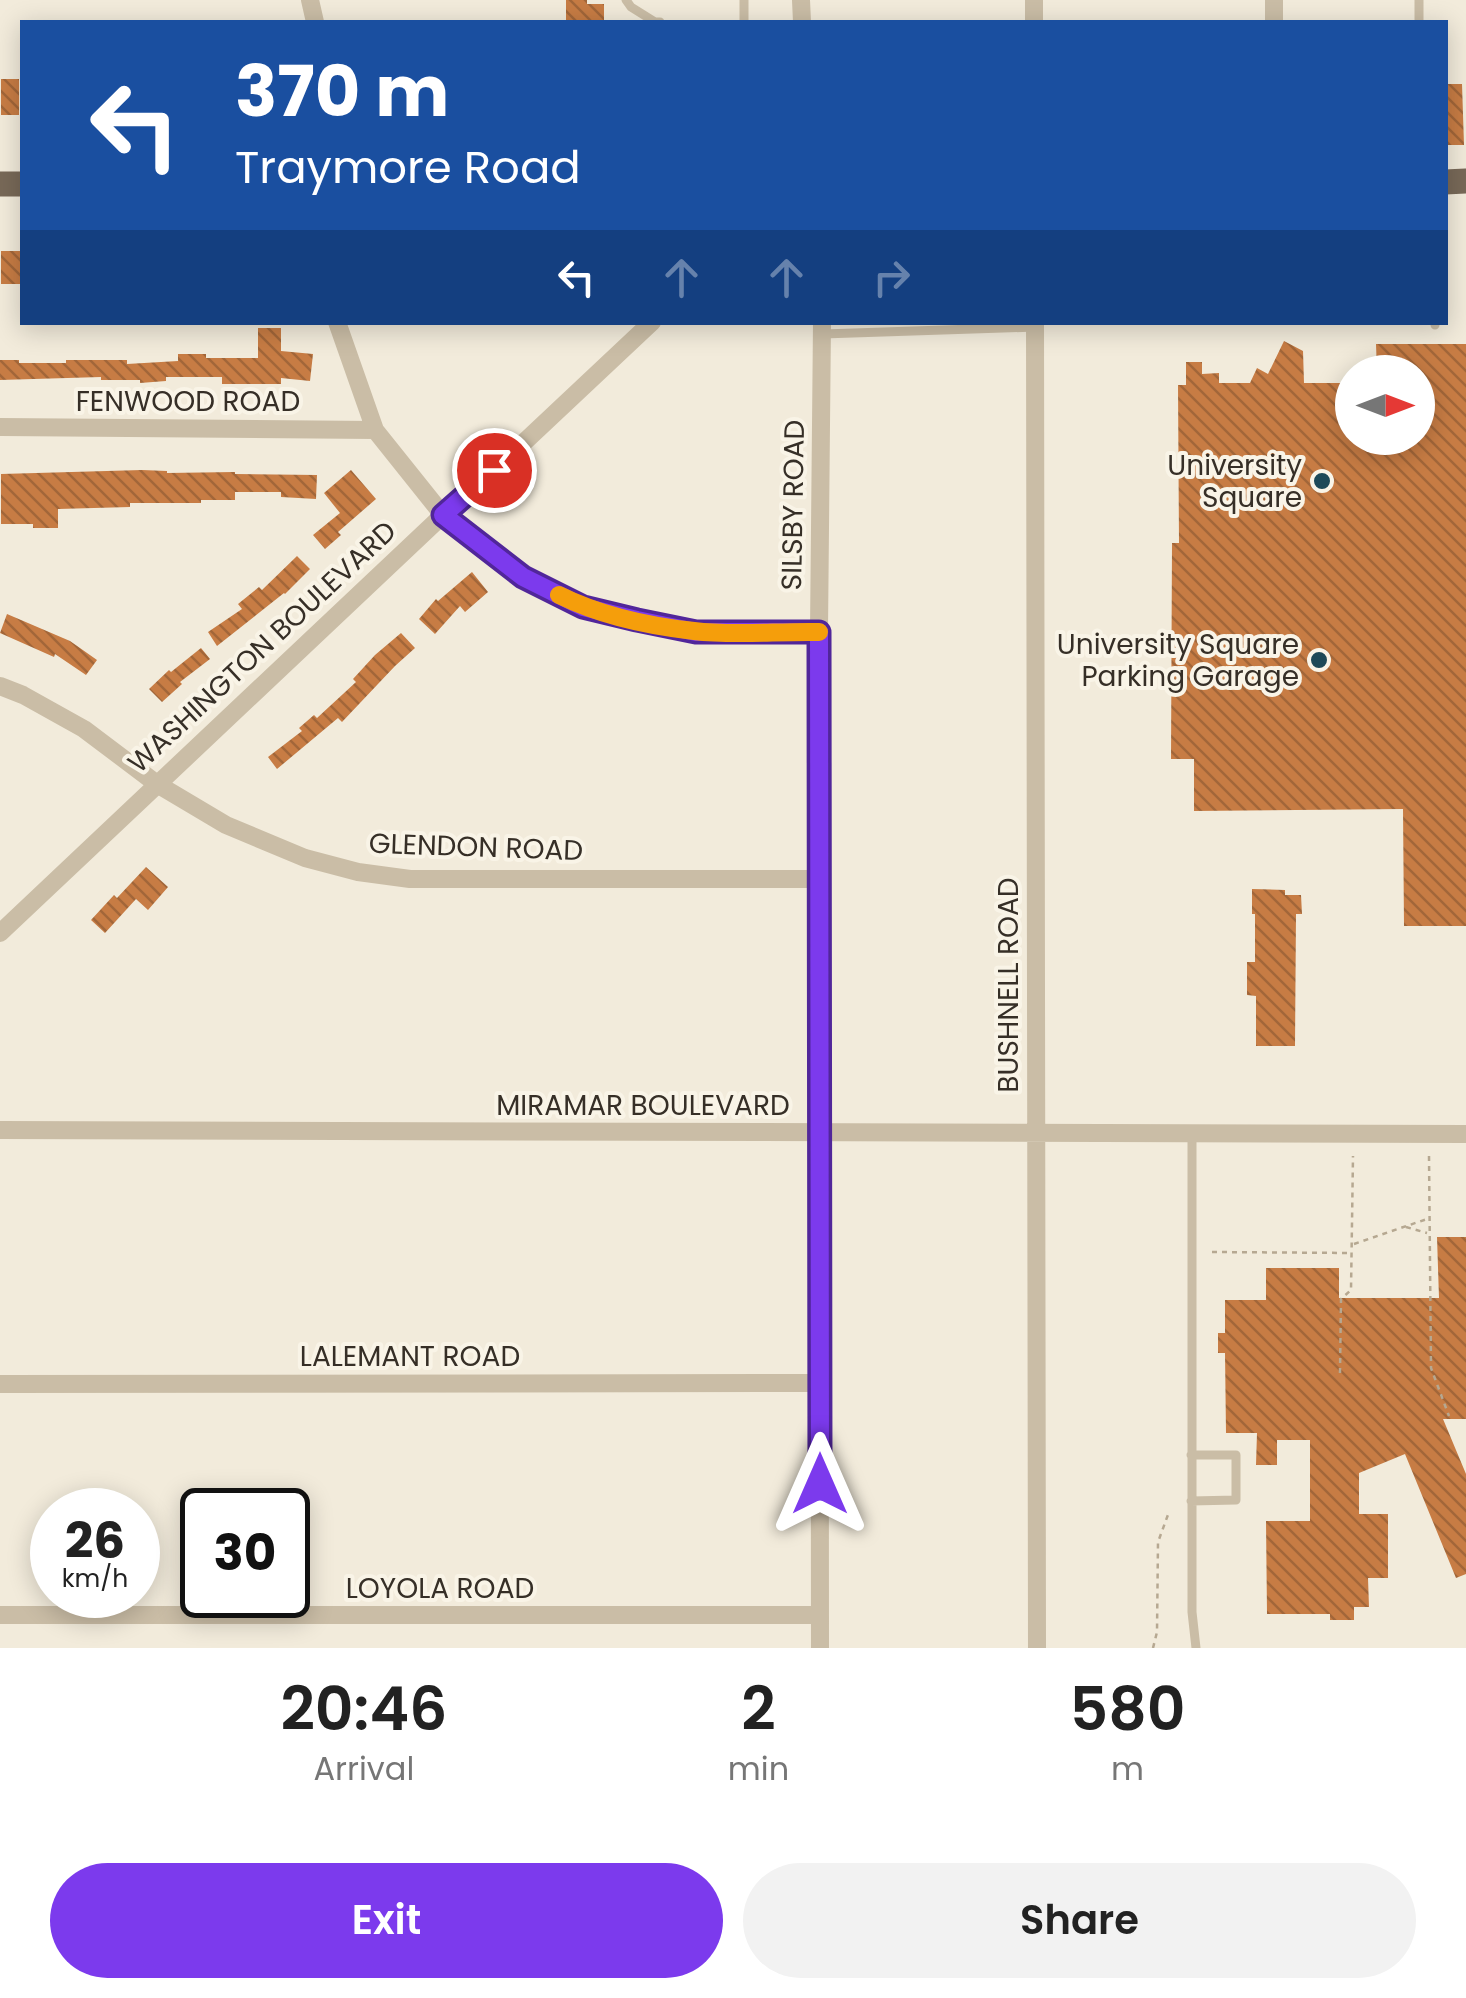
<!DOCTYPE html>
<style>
body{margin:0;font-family:Poppins,sans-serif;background:#f2f2f2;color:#222;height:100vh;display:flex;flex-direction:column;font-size:38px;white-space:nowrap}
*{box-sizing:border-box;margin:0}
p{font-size:32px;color:#767676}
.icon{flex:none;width:55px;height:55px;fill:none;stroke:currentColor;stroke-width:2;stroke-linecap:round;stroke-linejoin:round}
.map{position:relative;height:1648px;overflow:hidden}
.panel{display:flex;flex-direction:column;background:#fff;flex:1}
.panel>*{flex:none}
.hud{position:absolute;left:20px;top:20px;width:1428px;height:305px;border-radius:0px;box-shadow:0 5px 25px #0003;background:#1a4fa0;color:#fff;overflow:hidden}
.needle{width:65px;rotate:90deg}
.fabs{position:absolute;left:1335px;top:355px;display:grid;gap:20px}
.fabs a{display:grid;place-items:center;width:100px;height:100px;border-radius:50%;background:#fff;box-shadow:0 5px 25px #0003;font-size:50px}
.speed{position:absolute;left:30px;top:1488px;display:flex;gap:20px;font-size:50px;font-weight:700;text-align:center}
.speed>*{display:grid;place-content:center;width:130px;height:130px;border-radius:50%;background:#fff;box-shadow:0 5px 25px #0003;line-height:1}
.speed small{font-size:25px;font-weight:400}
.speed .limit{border:5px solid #111;border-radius:15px;background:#fff;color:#111}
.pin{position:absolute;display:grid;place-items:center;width:85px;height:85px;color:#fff;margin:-42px;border:5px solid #fff;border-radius:50%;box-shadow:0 2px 10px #0007}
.me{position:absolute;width:110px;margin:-55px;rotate:0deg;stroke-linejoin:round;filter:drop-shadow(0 0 8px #0008)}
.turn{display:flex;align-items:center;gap:35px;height:210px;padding:0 50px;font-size:45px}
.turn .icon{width:130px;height:130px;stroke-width:2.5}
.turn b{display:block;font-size:70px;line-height:85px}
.lanes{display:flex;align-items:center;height:95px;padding:0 50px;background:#0003;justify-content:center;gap:50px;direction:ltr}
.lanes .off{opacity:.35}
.eta{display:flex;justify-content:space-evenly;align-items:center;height:170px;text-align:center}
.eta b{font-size:60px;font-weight:600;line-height:70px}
.primary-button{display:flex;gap:20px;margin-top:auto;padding:20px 50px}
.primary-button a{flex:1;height:115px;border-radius:60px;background:#7c3aed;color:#fff;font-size:40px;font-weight:600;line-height:115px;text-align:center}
.primary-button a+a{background:#f2f2f2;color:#222}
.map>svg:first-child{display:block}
</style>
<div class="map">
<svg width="1466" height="1648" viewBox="0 0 1466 1648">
<defs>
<pattern id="building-back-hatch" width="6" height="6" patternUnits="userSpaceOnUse" patternTransform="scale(2.5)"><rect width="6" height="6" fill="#c77c44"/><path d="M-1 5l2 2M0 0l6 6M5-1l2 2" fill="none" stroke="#a26639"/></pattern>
</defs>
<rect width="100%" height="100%" fill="#f2ebdb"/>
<path fill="url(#building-back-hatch)" d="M566 0H587V4H604V22H566Z
M1 79H19V115H1Z
M1445 84H1462L1464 145H1445Z
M1 251H22V284H1Z
M258 328H281V351L313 354 310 381 281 378V384H222V377H166V381L140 383V380H101V377L0 380V360H19V363H66V360H127V364L178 361V354H206V358H258Z
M1284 341 1303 351 1304 383H1352V438H1418V372H1377L1376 344H1466V926H1404L1403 809 1194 811V759H1171L1172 543H1179L1178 385H1186V362H1202V374L1219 373V383H1250L1257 368 1268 374Z
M142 470 167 471V473L235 472V474L317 475 316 499 281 497V492H235V500H201V503H130V507L58 509V528H33V524H1V474Z
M351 470 376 499 338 532 341 535 325 549 313 535 340 513 324 493Z
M297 556 310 569 285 594 284 593 217 646 208 632 242 609 238 604 259 587 262 590Z
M472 572 488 592 465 612 460 606 435 634 419 619 436 599 438 601Z
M7 614 70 641 97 660 86 675 55 654 54 657 0 633Z
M401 633 415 648 395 666 342 722 338 718 277 769 268 757 302 731 299 728 314 715 317 718 356 682 353 679 375 655Z
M201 648 210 659 180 682 182 684 162 702 149 689 169 670 171 672Z
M146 867 168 887 148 910 136 899 105 933 91 920 114 895 117 898Z
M1252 889 1285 890V895H1301L1302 914H1296L1295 1046H1256V996L1247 995V962H1255V914H1252Z
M1437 1237H1466V1419H1443L1466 1474V1574L1456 1578 1405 1454 1359 1473V1514H1388V1578H1368L1369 1607H1354V1620H1330V1614H1267L1266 1521H1310V1440H1277V1465H1256L1257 1433H1226L1225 1353H1218V1333H1225V1300H1266V1268H1339V1298H1439Z"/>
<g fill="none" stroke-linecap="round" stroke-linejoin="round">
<path stroke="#b6a891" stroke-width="2.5" stroke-dasharray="5 5" stroke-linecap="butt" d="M1429 1156 1431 1368 1449 1416
M1406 1227 1427 1233
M1354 1244 1427 1219
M1212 1252 1351 1253
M1340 1373 1341 1299 1351 1290 1353 1156
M1153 1648 1157 1632 1158 1542 1169 1512"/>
<path stroke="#cabda6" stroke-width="9" d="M626 0 631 7 655 22H660
M1419 0V22
M744 22V0
M1435 322V325
M823 334 1035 327
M1192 1133V1612L1196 1648
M1191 1455H1236V1500L1191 1501"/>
<path stroke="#cabda6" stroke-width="18" d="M310 0 315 22
M801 0 802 22
M1034 0V22
M1274 22V0
M337 322 375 430 443 515 523 577 583 607 637 620 696 631H819
M1035 322 1037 1648
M0 427 375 430
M0 686 23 695 84 729 157 784 226 825 305 858 358 872 410 879H819
M0 933 443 515 519 447 652 322
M0 1130 1466 1134
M0 1384 820 1383
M0 1615H820
M820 1648 819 631 822 322"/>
<path stroke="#786958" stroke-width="25" d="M1445 182 1466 181
M0 184H22"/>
</g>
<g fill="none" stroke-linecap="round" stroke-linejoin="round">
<g stroke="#51269a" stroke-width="25">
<path id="route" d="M494 470 443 515 523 577 583 607 637 620 696 632H819L820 1484"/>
</g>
<use href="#route" stroke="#7c3aed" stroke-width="18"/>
<path stroke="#f59e0b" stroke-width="18" d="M559 595C599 615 649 626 694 631 735 636 778 631 819 632"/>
</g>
<g fill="#1d4958" stroke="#f9f4e7" stroke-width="4">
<circle cx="1322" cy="481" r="10"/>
<circle cx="1319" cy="660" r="10"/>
</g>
<g text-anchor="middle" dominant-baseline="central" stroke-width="8" stroke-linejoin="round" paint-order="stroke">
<g font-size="28" fill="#362f27" stroke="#f9f4e7">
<text x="188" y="401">FENWOOD ROAD</text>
<text transform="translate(793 505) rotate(-89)">SILSBY ROAD</text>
<text transform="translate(262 647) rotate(-43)">WASHINGTON BOULEVARD</text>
<text transform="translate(476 847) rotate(2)">GLENDON ROAD</text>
<text transform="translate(1008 985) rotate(-90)">BUSHNELL ROAD</text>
<text x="643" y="1105">MIRAMAR BOULEVARD</text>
<text x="410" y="1356">LALEMANT ROAD</text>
<text x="440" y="1588">LOYOLA ROAD</text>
</g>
<g font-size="28" fill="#362f27" stroke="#f9f4e7" text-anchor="end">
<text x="1302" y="465">University<tspan x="1302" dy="32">Square</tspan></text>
<text x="1299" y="644">University Square<tspan x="1299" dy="32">Parking Garage</tspan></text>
</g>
</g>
</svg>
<div class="fabs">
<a><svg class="needle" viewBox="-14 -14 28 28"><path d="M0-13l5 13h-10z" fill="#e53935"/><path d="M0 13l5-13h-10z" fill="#767676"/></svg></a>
</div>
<div class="speed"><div>26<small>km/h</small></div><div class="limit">30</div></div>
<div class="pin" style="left:494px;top:470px;background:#d93025"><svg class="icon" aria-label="arrive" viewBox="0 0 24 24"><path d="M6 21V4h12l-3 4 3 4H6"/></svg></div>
<svg class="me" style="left:820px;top:1484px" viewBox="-20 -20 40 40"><path d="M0-17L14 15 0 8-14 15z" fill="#7c3aed" stroke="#fff" stroke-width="4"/></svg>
<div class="hud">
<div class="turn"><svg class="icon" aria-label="left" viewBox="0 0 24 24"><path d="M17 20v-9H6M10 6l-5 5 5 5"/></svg><div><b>370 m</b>Traymore Road</div></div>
<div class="lanes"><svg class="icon" aria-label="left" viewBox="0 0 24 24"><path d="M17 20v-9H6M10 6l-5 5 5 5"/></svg><svg class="icon off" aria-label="ahead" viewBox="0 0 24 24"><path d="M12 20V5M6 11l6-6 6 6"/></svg><svg class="icon off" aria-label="ahead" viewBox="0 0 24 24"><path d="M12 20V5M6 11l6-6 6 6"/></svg><svg class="icon off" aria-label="right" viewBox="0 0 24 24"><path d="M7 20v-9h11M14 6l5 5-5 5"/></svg></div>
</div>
</div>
<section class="panel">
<div class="eta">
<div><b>20:46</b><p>Arrival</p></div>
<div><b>2</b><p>min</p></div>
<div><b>580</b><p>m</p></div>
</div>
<div class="primary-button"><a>Exit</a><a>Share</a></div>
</section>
